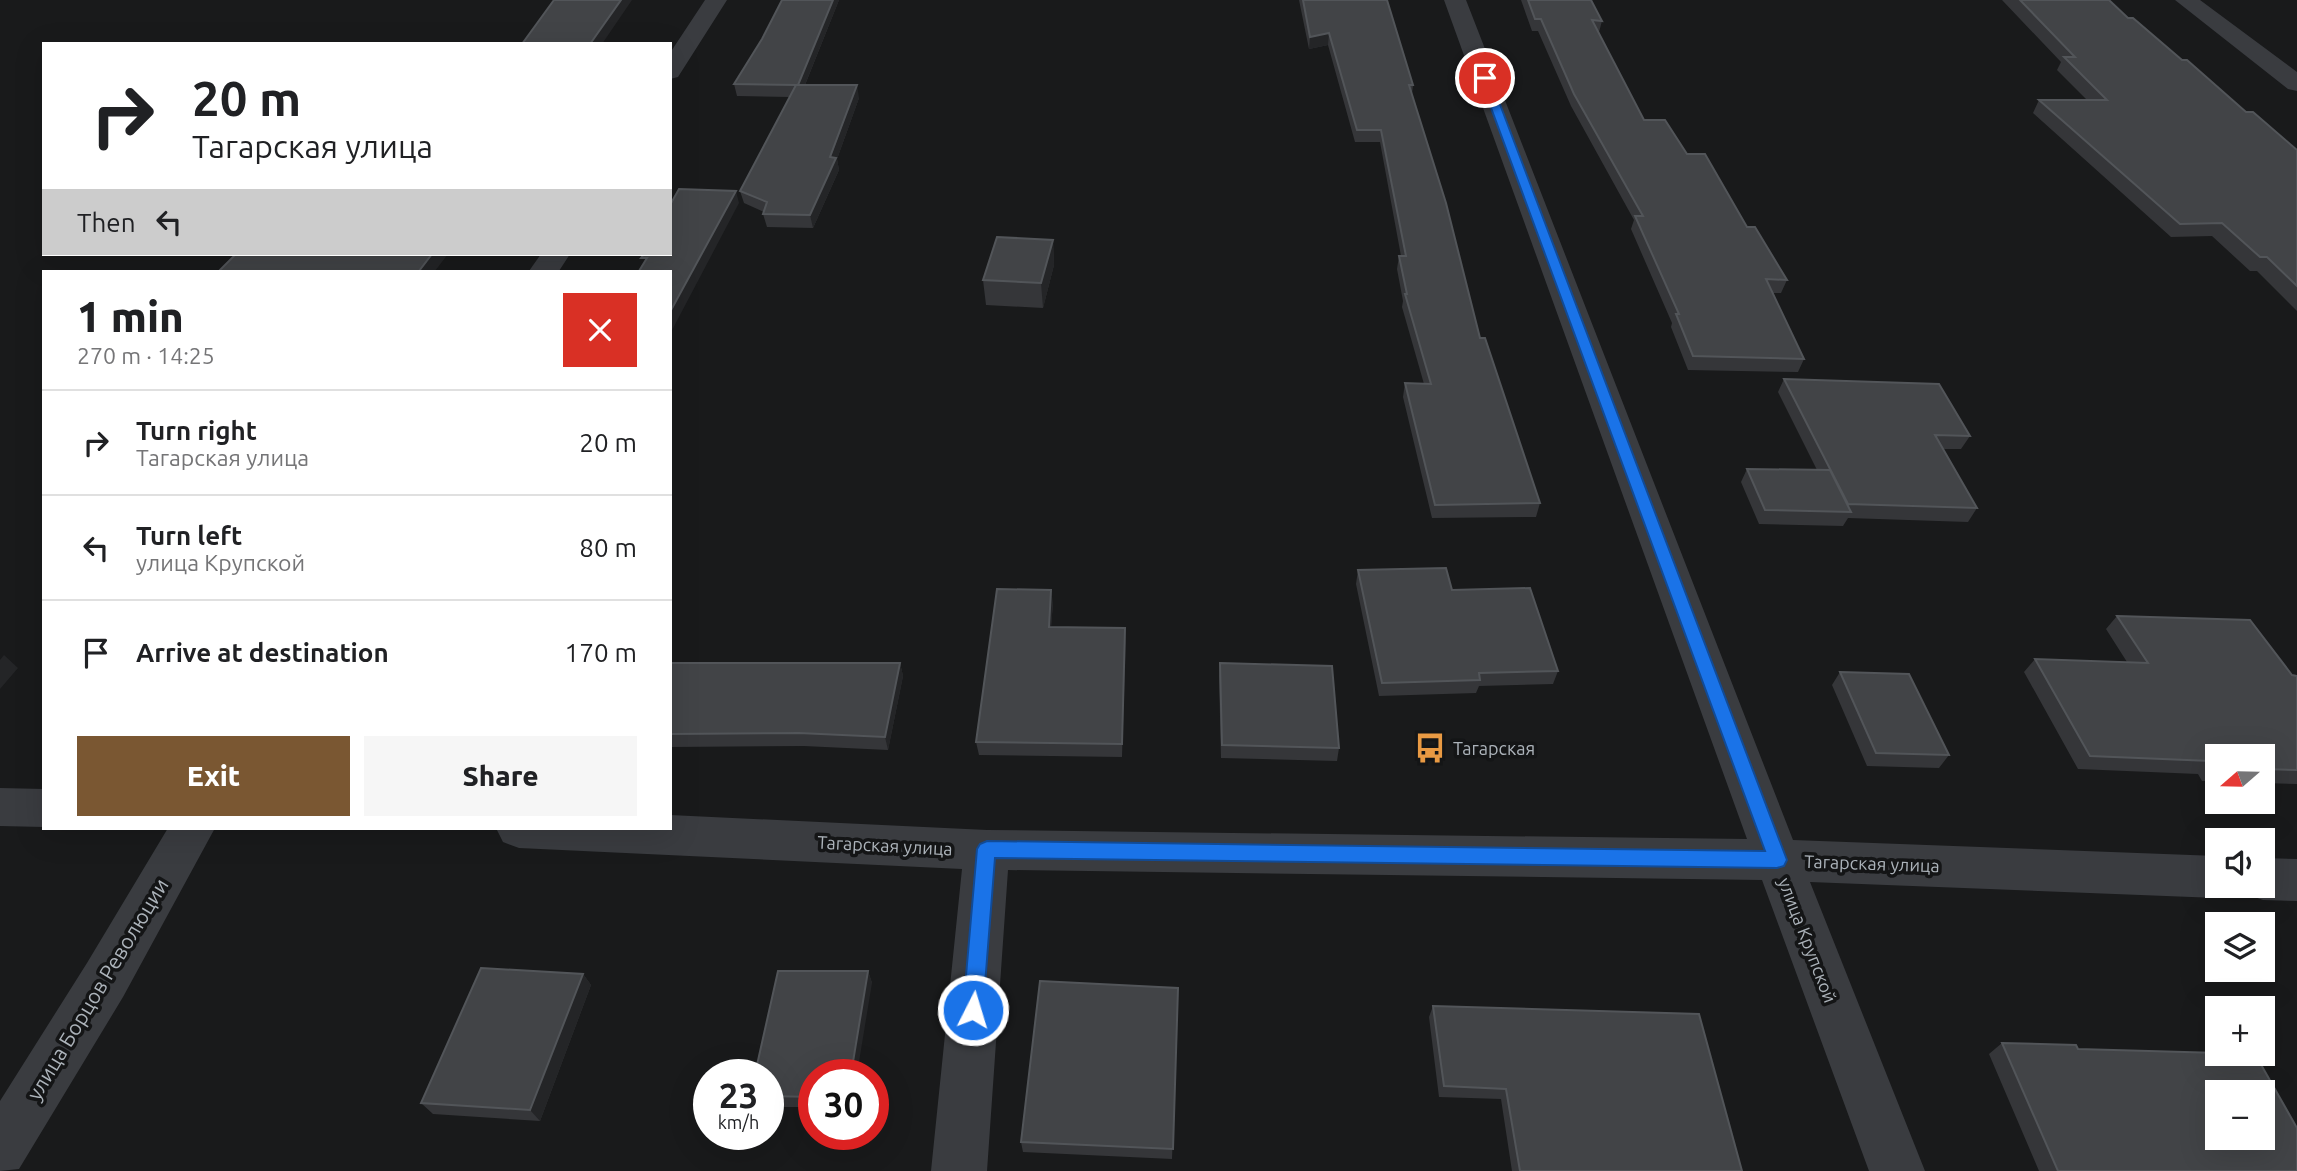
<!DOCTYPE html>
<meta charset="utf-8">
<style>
body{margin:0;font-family:Ubuntu,sans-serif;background:#f6f6f6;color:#202124;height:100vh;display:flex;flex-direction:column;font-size:26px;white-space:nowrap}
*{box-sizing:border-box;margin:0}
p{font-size:23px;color:#757577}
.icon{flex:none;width:38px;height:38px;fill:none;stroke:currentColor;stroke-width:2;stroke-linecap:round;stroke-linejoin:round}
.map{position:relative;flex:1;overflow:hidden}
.panel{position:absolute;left:42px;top:270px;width:630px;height:560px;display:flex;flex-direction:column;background:#fff;border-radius:0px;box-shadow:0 7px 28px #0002}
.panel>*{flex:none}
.top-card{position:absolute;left:42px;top:42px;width:630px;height:214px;border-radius:0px;box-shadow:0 7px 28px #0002;background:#fff;color:#202124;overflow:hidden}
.needle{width:46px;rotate:250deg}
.fabs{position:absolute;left:2205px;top:744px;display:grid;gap:14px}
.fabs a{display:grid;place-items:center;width:70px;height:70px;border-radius:0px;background:#fff;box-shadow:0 7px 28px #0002;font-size:35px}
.speed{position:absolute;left:693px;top:1059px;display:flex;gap:14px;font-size:35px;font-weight:700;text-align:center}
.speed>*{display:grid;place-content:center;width:91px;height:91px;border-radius:50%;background:#fff;box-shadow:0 7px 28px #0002;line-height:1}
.speed small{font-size:18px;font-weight:400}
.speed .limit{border:10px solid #d22;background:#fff;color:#111}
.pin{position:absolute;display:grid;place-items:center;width:60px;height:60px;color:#fff;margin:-30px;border:4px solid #fff;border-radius:50%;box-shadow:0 2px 7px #0007}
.me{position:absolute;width:77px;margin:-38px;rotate:5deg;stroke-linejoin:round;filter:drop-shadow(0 0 5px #0008)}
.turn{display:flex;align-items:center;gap:24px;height:147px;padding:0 35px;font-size:32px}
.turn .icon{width:91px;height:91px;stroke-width:2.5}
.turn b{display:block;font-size:49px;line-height:60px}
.then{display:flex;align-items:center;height:66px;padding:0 35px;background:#0003;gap:14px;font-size:26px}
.round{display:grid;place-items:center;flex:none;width:74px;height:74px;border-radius:0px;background:#f6f6f6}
.head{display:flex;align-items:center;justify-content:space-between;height:119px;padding:0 35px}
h1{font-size:42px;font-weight:800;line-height:52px}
.action{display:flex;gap:14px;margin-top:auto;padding:14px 35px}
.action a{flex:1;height:80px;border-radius:0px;background:#7a5732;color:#fff;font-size:28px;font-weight:800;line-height:80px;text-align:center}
.action a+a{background:#f6f6f6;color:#202124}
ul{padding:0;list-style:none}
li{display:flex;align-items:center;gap:21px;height:105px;padding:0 35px;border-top:2px solid #e0e0e0}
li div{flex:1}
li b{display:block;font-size:26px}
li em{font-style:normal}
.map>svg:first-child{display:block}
</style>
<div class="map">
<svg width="2297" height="1171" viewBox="0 0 2297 1171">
<rect width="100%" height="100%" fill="#191a1b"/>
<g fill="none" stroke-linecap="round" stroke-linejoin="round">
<path fill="#3a3c40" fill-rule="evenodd" d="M705 0H727L678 77 670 79V53Z
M1444 0H1466L1793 840 2217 856V886H2236L2234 892 2217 898 1810 882 1925 1171H1869L1762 880 1008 870 987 1171H931L962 869 519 848 503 842 496 828H670V815L987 830 1747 839Z
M2175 0H2200L2297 72V91L2288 89Z
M541 254H570L559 271H529Z
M0 788 44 789V827L0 826Z
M168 828H215L123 997 19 1169 0 1171V1101L87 963Z
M2263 858 2297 859V901L2263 900 2246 894 2243 886H2263Z"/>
</g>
<path fill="#353639" d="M782 0H839L805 85 859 98 837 159 839 170 813 228 767 227 763 214 764 212 744 203 740 191 790 97 737 96 734 84 762 39Z
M1299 0H1387L1413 85 1412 94 1480 338 1540 503 1536 517 1432 518 1403 397 1405 383 1424 384 1402 307 1403 301 1397 269 1399 256H1401L1380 142H1355L1328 45 1309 49Z
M1521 0H1591L1602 21 1599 32H1598L1644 120 1687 154 1747 227 1787 280 1781 293H1773L1804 359 1798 372 1688 370 1671 327 1672 323 1631 229 1634 220 1571 106 1538 31H1532Z
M2002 0H2109L2128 18 2182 60 2246 112 2297 150V311L2257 271H2250L2212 236 2171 237 2033 113 2039 100H2087L2057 70 2061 62Z
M1053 240 1054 265 1043 308 986 305 983 280Z
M1784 379 1970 436 1961 449H1943L1977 508 1968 522 1848 518 1843 526 1759 524 1741 482 1747 469 1817 470 1778 392Z
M1358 570 1452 590 1558 671 1553 684 1479 686 1476 693 1379 696 1356 584Z
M1053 603 1051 627 1125 628 1122 757 979 755 976 742Z
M2117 616 2292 675 2297 676V784L2263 783V756H2217V781H2202L2198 774 2078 769 2024 672 2035 659 2127 662 2106 629Z
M670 663H900L903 676 888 750 804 746 670 747Z
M1220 663 1339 748 1337 761 1221 758 1219 676Z
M1840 672 1949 755 1939 768 1867 766 1832 685Z
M868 971 872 983 814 1074V1107H768V1074Z
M583 974 591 985 540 1121 433 1114 421 1103Z
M1178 988 1172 1159 1023 1152 1021 1142Z
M1433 1006 1742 1171H1512L1501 1099 1439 1097 1429 1017Z
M2002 1043 2078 1049 2297 1171H2039L1989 1054Z"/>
<path fill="#242527" d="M621 0H632L602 44H590Z
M833 0H839L800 97 798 85Z
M1329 33 1328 45 1309 49 1310 37Z
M857 85 859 98 837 159 839 170 813 228 810 215Z
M736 191 739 203 670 334V312Z
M1053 240 1054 265 1043 308 1041 283Z
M432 254H448L435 271H419Z
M1051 590 1053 603 1050 640 1049 627Z
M1125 628 1126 642 1122 757V744Z
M4 655 18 668 0 689V660Z
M900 663 903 676 888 750 885 737Z
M868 971 872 983 857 1074H851Z
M583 974 591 985 540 1121 530 1110Z"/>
<path fill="#424447" stroke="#525559" stroke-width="2" fill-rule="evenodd" d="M554 0H621L590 44H522Z
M782 0H833L798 85H857L830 157 836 158 810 215 763 214 767 202 740 191 796 85 734 84 762 39Z
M1303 0H1387L1413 85H1409L1446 203 1480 338H1485L1540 503 1435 505 1405 383 1431 384 1405 294H1407L1399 256H1406L1381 130H1357L1329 33 1310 37Z
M1528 0H1591L1602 21 1592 20 1644 120H1665L1687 154H1705L1747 227H1755L1787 280 1766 279 1804 359 1693 356 1676 314H1679L1635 216H1643L1574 94 1541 19H1535Z
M2020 0H2109L2128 18H2133L2182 60H2187L2246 112H2253L2297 150V286L2267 257H2260L2222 223 2180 224 2039 100H2107L2064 57H2075Z
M679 189 736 191 670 312V271H639L647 258H641L644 254H670V205Z
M997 237 1053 240 1041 283 983 280Z
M236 254H432L419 271H219Z
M1784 379 1939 384 1970 436 1935 435 1977 508 1848 504Z
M1747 469 1830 470 1851 512 1765 510Z
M1446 568 1452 590 1530 588 1558 671 1479 673 1480 680 1382 683 1358 570Z
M997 589 1051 590 1049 627 1125 628 1122 744 976 742Z
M2117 616 2250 620 2292 675 2297 676V770L2263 769V756H2217V768H2216L2211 761 2090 756 2035 659 2148 663Z
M670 663H900L885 737 799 733 670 734Z
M1220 663 1332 666 1339 748 1222 745Z
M1840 672 1909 674 1949 755 1876 753Z
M481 968 583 974 530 1110 421 1103Z
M778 971H868L851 1074H814V1097L768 1096V1074H755Z
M1040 981 1178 988 1173 1149 1021 1142Z
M1433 1006 1699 1014 1742 1171H1520L1506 1089 1444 1086Z
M2002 1043 2076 1045 2078 1049 2255 1054 2297 1128V1171H2058ZM2217 1092H2263V1138H2217Z"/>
<path fill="#1a73e8" stroke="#114b97" stroke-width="2" d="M1481 76 1490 78 1787 860 1784 866 1777 868 995 858 983 1010 980 1017 973 1020 966 1017 963 1010 977 849 980 844 987 841 1765 851 1480 78Z"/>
<defs>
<g id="bus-bare" transform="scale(2.415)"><path d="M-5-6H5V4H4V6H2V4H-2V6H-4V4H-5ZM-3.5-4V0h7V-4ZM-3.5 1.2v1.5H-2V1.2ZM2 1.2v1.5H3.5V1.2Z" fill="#e99a43" stroke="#141516" stroke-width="2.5" paint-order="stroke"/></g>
</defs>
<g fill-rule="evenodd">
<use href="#bus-bare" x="1430" y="748"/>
</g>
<g text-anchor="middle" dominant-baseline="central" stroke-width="7" stroke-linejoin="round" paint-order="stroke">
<g font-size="18" fill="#acb3ba" stroke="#141516" text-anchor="start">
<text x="1453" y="748">Тагарская</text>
</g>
<g font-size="18" fill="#acb3ba" stroke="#141516">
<text transform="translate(885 845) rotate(3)">Тагарская улица</text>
<text transform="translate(1872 863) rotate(2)">Тагарская улица</text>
<text transform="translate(1808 940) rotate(69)">улица Крупской</text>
</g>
<g font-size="21" fill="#acb3ba" stroke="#141516">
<text transform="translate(97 989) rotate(-59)">улица Борцов Революции</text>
</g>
</g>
</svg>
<div class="fabs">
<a><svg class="needle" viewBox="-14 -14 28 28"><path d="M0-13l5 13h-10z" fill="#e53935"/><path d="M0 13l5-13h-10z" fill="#757577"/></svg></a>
<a><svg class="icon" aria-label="sound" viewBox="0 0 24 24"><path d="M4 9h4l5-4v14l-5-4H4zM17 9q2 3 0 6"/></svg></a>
<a><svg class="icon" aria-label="layers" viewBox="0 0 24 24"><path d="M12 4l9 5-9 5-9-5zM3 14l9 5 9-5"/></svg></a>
<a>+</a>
<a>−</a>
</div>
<div class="speed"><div>23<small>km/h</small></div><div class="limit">30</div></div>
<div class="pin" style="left:1485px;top:78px;background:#d93025"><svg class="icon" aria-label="arrive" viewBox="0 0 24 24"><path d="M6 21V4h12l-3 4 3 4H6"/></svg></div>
<svg class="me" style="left:973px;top:1010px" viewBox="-20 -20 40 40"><circle r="17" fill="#1a73e8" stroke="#fff" stroke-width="3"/><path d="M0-11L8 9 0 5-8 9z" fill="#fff"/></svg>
<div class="top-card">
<div class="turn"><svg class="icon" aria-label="right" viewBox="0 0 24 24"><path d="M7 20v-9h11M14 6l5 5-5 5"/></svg><div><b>20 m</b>Тагарская улица</div></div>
<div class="then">Then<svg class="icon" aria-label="left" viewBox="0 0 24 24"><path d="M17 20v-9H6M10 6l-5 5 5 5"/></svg></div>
</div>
<section class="panel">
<div class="head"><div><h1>1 min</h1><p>270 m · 14:25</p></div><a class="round" style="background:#d93025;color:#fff"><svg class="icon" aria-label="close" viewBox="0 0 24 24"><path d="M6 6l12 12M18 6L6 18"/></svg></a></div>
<ul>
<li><svg class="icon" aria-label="right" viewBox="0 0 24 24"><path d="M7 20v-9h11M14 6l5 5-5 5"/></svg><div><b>Turn right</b><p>Тагарская улица</p></div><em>20 m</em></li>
<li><svg class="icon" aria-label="left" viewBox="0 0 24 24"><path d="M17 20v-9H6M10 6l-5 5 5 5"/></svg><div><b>Turn left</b><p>улица Крупской</p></div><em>80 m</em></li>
<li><svg class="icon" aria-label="arrive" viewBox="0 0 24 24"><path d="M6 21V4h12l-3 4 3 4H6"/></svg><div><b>Arrive at destination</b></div><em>170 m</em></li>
</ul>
<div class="action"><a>Exit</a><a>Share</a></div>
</section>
</div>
